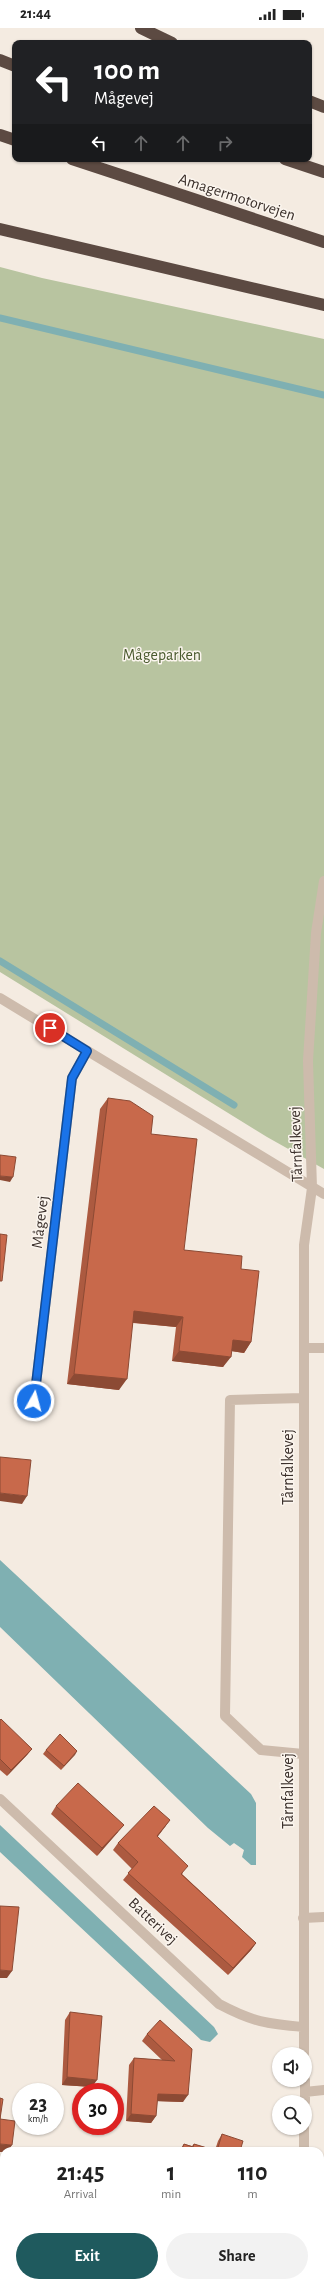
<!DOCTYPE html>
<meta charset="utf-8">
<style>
body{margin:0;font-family:"Alegreya Sans",sans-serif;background:#f2f2f2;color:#222;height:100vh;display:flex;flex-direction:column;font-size:15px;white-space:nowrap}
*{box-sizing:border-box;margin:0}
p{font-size:13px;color:#767676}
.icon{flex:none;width:22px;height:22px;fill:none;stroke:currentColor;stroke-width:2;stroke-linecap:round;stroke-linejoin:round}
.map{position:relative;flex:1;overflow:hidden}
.panel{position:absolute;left:0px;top:2119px;width:324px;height:140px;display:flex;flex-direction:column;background:#fff;border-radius:12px 12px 0 0;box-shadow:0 1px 3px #0004}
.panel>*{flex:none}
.banner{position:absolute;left:12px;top:12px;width:300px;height:122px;border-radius:8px;box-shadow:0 1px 3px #0004;background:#202124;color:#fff;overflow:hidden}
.tools{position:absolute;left:272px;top:2019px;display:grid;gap:8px}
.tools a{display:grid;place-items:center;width:40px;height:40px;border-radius:50%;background:#fff;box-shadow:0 1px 3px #0004;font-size:20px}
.speed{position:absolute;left:12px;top:2055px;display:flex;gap:8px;font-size:20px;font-weight:700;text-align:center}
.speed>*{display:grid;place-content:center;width:52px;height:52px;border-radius:50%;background:#fff;box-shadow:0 1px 3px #0004;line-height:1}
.speed small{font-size:10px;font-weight:400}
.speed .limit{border:6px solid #d22;background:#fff;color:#111}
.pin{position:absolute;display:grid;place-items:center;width:34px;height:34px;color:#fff;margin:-17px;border:2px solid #fff;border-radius:50%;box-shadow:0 1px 4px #0007}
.me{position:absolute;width:44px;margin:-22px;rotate:7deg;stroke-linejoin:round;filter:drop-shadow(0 0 3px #0008)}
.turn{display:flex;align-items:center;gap:14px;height:84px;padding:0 16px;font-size:18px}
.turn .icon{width:52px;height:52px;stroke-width:2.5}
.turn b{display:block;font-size:28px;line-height:34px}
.lanes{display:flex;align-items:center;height:38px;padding:0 16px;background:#0003;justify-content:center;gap:20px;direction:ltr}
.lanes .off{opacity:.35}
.eta{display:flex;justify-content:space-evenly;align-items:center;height:68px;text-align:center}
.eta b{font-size:24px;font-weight:700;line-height:28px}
.primary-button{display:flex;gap:8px;margin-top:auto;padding:8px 16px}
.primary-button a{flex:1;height:46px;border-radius:24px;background:#1f5a5e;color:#fff;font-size:16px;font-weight:700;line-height:46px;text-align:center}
.primary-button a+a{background:#f2f2f2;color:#222}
.status{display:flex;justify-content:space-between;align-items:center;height:28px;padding:0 20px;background:#fff;direction:ltr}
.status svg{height:11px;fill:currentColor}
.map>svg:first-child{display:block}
</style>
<div class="status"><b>21:44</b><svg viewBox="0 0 49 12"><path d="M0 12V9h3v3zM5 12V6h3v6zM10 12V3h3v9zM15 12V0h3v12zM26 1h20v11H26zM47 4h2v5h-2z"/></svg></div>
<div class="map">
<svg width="324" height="2259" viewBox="0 0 324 2259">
<rect width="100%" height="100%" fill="#f4ebe1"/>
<path fill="#b8c4a0" d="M0 239 42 250 324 311V1141L267 1109 0 944Z"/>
<path fill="#7fb0b2" d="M0 1532 251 1766 256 1775V1837H251L242 1829 244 1822 234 1815 230 1818 208 1800 0 1599Z
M0 1797 214 1999 218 2006 210 2014 201 2012 0 1824Z"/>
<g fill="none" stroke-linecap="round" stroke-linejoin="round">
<path stroke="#7fb0b2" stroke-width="7" d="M0 290 324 367
M0 933 234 1077"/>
<path stroke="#cdbbac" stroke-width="10" d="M0 970 324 1166
M304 1320H324
M34 1373 72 1050 87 1023
M303 1726 261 1722 225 1688 230 1372 303 1370
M0 1771 219 1976C253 1994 267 1996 304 1999
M303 1890 324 1889
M304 2026V1217L312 1160 308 1033 316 905 324 853
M305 2052V2074
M305 2064 324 2062
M304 2123V2100
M320 2169H324
M304 2255V2259"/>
<path stroke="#5c4a42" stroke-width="12" d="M141 0 172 15
M0 32 15 38
M309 73 324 79
M0 107 15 112
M72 131 324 214
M285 131 324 144
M0 201 324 277"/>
</g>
<path fill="#ac5a40" d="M108 1070 151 1106 184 1222 241 1241 251 1314 244 1325 231 1323 223 1339 172 1333 176 1299 133 1295 119 1362 67 1356 100 1081Z
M0 1692 32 1721 27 1727 7 1748 0 1742Z
M46 1722 77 1723 61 1742 43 1726Z
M56 1778 118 1804 97 1828 51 1786Z
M170 1792 157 1809 183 1845 182 1846 256 1915 251 1922 228 1947 123 1852 132 1841 113 1822 118 1815Z
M70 1984 92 2059 62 2057 65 1992Z
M147 2006 192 2021 183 2074 157 2073 156 2088 151 2095 126 2093 129 2037 134 2030 162 2032 142 2013Z
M222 2106 240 2123H179L184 2116 192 2118 194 2116 215 2122 218 2113Z
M117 2255H160V2259H116Z
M234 2255H258V2259H234Z"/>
<path fill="#8c4a34" d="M0 1148 13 1149 10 1154 0 1152Z
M134 1283 183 1289 176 1299 127 1294Z
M233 1312 251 1314 244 1325 225 1322Z
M179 1323 231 1329 223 1339 172 1333Z
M74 1346 127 1351 119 1362 67 1356Z
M0 1465 27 1468 22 1476 0 1473Z
M32 1721 27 1727 7 1748 11 1742Z
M77 1723 75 1727 61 1742 64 1738Z
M170 1792 165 1799 152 1816 157 1808Z
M124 1797 118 1804 97 1828 102 1820Z
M256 1915 251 1922 228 1947 233 1940Z
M0 1942 12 1943 7 1950H0Z
M67 2049 97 2052 92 2059 62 2057Z
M158 2066 188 2067 183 2074 153 2073Z
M131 2086 156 2088 151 2095 126 2093Z
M0 2116 12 2117 8 2123H4V2124H0Z"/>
<path fill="#c8694b" stroke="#8c4a34" d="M108 1070 130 1073 153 1088 151 1106 197 1111 184 1222 242 1228 241 1241 259 1243 251 1314 233 1312 231 1329 179 1323 183 1289 134 1283 127 1351 74 1346Z
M0 1127 16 1129 13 1149 0 1148Z
M0 1206 7 1207 2 1253H0Z
M0 1429 31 1432 27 1468 0 1465Z
M1 1691 32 1721 11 1742 0 1731V1692Z
M60 1706 77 1723 64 1738 46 1722Z
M78 1755 124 1797 102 1820 56 1778Z
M154 1778 170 1792 157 1808 188 1838 181 1846 256 1915 233 1940 128 1845 138 1834 118 1815Z
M0 1878 19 1879 12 1943 0 1942Z
M70 1984 102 1988 97 2052 67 2049Z
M160 1992 192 2021 188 2067 158 2066 156 2088 131 2086 134 2030 175 2033 147 2006Z
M0 2070 3 2071 0 2091 15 2093 12 2117 0 2116Z
M222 2106 243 2113 240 2123H181L184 2116 193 2119 194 2116 217 2123Z
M121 2255H160V2259H121Z
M240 2255H258V2259H240Z"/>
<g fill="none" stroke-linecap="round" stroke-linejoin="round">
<g stroke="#114b97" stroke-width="10">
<path id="route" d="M34 1373 72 1050 87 1023 50 1000"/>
</g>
<use href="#route" stroke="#1a73e8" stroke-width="7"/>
</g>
<g text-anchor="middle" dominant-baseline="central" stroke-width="3" stroke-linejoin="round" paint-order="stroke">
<g font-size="16" fill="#3b302b" stroke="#fbf5ee">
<text transform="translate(237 169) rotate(18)">Amagermotorvejen</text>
<text transform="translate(296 1116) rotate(-92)">Tårnfalkevej</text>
<text transform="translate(40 1194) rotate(-83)">Mågevej</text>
<text transform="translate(288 1439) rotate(-90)">Tårnfalkevej</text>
<text transform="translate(288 1763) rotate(-90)">Tårnfalkevej</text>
<text transform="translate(153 1893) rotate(43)">Batterivej</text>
</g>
<g font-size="16" fill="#4a5a2e" stroke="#fbf5ee">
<text x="162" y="627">Mågeparken</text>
</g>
</g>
</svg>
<div class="tools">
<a><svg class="icon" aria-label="sound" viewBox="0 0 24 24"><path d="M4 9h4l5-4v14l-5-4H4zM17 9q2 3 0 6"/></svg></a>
<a><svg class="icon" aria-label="search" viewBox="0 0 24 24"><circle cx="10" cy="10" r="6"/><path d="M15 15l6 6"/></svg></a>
</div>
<div class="speed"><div>23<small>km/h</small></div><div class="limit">30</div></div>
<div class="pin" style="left:50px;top:1000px;background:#d93025"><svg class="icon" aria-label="arrive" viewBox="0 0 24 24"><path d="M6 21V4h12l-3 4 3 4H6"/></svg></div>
<svg class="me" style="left:34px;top:1373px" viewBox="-20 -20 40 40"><circle r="17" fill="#1a73e8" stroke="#fff" stroke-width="3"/><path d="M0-11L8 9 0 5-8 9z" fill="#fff"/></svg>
<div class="banner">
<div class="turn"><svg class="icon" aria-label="left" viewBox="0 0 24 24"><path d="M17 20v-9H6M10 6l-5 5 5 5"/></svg><div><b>100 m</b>Mågevej</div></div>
<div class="lanes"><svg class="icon" aria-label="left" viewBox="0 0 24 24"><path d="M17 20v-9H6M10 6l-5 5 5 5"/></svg><svg class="icon off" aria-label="ahead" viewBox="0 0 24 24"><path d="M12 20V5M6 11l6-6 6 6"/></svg><svg class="icon off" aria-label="ahead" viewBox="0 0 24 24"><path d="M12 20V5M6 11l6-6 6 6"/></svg><svg class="icon off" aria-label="right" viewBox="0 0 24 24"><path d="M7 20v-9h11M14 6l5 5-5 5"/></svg></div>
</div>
<section class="panel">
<div class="eta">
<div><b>21:45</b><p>Arrival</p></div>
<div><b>1</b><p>min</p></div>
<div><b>110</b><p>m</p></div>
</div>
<div class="primary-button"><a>Exit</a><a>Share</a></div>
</section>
</div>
